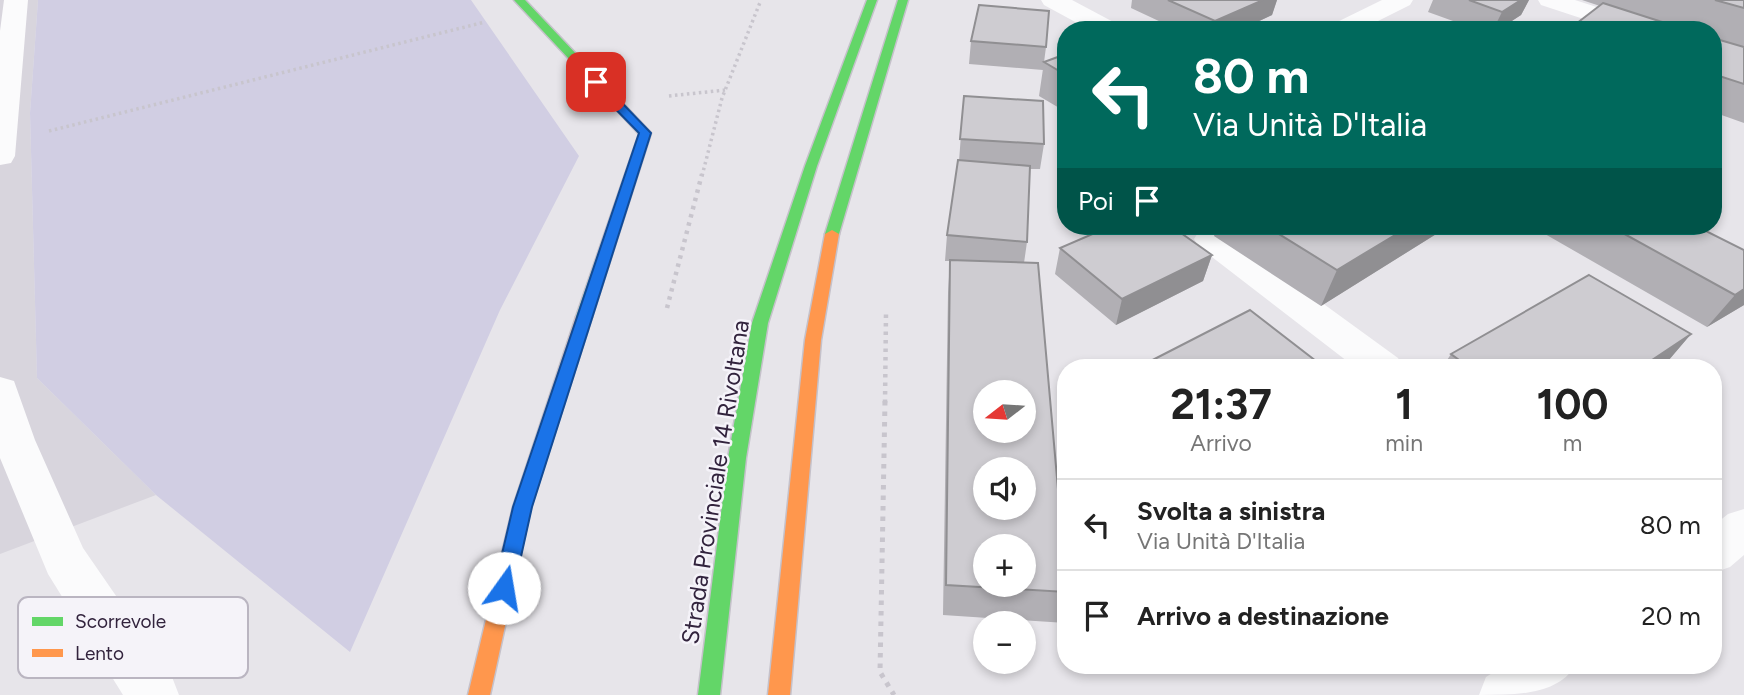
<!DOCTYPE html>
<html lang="it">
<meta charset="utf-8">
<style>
body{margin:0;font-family:Figtree,sans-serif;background:#f6f6f6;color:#222;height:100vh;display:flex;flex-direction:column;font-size:26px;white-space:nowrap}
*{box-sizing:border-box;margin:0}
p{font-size:23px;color:#767676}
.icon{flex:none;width:38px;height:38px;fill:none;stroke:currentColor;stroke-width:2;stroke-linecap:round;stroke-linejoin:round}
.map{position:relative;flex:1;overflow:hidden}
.sheet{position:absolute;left:1057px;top:359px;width:665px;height:315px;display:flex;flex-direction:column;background:#fff;border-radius:28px;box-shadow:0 4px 10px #0003}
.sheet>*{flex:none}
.guide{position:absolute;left:1057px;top:21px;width:665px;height:214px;border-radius:28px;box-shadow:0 4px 10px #0003;background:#00695c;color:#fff;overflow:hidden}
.needle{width:46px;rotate:253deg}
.fabs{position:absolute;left:973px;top:380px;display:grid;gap:14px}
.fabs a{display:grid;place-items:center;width:63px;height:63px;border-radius:50%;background:#fff;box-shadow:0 4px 10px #0003;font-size:35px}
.pin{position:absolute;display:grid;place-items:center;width:60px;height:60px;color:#fff;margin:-30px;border-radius:14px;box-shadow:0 4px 10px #0006}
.me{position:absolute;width:77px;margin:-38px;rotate:13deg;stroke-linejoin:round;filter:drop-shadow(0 0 5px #0008)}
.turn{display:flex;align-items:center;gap:24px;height:147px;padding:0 21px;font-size:32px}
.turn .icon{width:91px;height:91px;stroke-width:2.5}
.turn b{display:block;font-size:49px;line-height:60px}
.then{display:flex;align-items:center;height:66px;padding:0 21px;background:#0003;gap:14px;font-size:26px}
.eta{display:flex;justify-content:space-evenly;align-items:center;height:119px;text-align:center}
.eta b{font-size:42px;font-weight:700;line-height:49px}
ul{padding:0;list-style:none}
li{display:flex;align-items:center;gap:21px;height:91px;padding:0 21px;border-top:2px solid #e0e0e0}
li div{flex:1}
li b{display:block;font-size:26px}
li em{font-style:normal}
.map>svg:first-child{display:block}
</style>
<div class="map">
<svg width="1744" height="695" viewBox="0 0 1744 695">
<rect width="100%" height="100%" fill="#e7e5ea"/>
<path fill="#d8d5dd" d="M0 0H38L30 113 37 378 156 495 0 554Z"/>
<path fill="#d1cee3" d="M38 0H471L579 156 500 310 350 652 156 495 37 378 30 113Z"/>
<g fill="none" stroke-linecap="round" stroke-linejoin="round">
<g stroke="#c5c1ca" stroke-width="3">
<path id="fast" d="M514 0H525L651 133 592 317 584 322 576 317 639 134Z
M867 0H877L817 166 768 323 746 458 720 695H698L728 458 752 323 805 166Z
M898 0H908L839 234 837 237H827L825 234Z"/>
</g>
<g stroke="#c5c1ca" stroke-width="3">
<path id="slow" d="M832 230 839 234 821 340 790 695H768L805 340 825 234Z
M584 312 592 317 531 507 490 695H468L513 507 576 317Z"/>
</g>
<path stroke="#c8c5cd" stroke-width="3.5" stroke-dasharray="2.5 3.5" stroke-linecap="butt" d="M669 96 725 90
M49 131 485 22
M702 176 722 98 761 0"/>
<path stroke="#c8c5cd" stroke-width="4.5" stroke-dasharray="3.5 5" stroke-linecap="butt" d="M667 308 702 174
M885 403 886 313"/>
<path stroke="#c8c5cd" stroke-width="5" stroke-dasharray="4.5 6" stroke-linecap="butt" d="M885 401 880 672 894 695"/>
<path fill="#fbfbfc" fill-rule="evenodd" d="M4 0H28L15 156 11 163 0 165V31Z
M1041 0H1072L1119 25 1123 30H1090L1044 5Z
M1382 0H1413L1410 5 1360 30H1327L1331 25Z
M1538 0H1575L1652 25 1656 30H1617L1541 5Z
M1211 228 1223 231 1398 358 1403 368H1356L1199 247 1194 239 1199 231Z
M0 377 14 381 35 440 83 548 172 677 179 695H123L48 574 0 458Z
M1744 509V555L1730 567 1713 573V526L1728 514Z
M1505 665H1576C1557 695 1518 695 1479 695L1486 677Z"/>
<use href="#fast" fill="#63d668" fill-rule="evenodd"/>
<use href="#slow" fill="#ff974d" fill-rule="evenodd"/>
</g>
<path fill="#b1afb4" d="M1132 0H1277L1272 15 1240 30H1178L1131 8Z
M1433 0H1529L1521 15 1498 30H1478L1428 12Z
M1582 0H1744V123L1713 112V30H1571L1572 27 1600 6Z
M971 41 1046 47 1043 70 969 64Z
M1066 54V112L1039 96 1044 62Z
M964 96 1044 144 1040 169H1030L1027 242 1024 263 1058 489 1066 512V623L943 615 948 293 950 261H945L947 235 959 161Z
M1217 226H1443L1441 231 1321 306 1214 236Z
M1531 226H1696L1744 305 1707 327Z
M1060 248 1212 255 1203 281 1116 325 1055 274Z
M1691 334 1662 368H1442L1451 354Z"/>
<path fill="#908f92" d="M1263 0H1277L1272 15 1240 30H1213L1215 21Z
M1521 0H1529L1521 15 1498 30H1493L1502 12Z
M1410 226H1443L1441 231 1321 306 1337 270Z
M1212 255 1203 281 1116 325 1122 299Z
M1744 289V305L1707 327 1735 295Z
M1691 334 1662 368H1640Z"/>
<path fill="#ceccd1" stroke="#908f92" stroke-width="2" fill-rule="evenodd" d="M1168 0H1263L1215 21Z
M1469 0H1521L1502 12Z
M1715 0H1744V8Z
M1603 3 1687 30H1579L1572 27Z
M979 5 1049 11 1046 47 971 41Z
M1713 38 1744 47V84L1713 74Z
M1066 54V75L1044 62Z
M964 96 1043 101 1044 144 960 139Z
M958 160 1030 166 1027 242 947 235Z
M1111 226H1171L1212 255 1122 299 1060 248Z
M1266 226H1410L1337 270Z
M1610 226H1696L1744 250V289L1735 295Z
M950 260 1038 263 1058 489 1066 512V592L946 585ZM985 392H1024V430H985ZM985 469H1024V508H985ZM985 546H1024V584H985Z
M1589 275 1691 334 1640 368H1470L1451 354Z
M1250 310 1325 368H1137Z"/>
<path fill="#1a73e8" stroke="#114b97" stroke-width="2" d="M592 80H600L651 133 532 507 514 588 511 594 504 597 497 594 494 588 513 507 639 133 592 85Z"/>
<g text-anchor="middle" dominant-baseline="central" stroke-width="5" stroke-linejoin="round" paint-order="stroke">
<g font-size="24" fill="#32233d" stroke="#f5f3f9">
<text transform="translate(715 482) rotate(-81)">Strada Provinciale 14 Rivoltana</text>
</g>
</g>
<rect x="18" y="597" width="230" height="81" rx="10" fill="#f5f3f9" stroke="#bab5c1" stroke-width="2"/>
<rect x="32" y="617" width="31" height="9" fill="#63d668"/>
<rect x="32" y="649" width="31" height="8" fill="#ff974d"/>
<g font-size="19" fill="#32233d">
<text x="75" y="628">Scorrevole</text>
<text x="75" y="660">Lento</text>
</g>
</svg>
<div class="fabs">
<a><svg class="needle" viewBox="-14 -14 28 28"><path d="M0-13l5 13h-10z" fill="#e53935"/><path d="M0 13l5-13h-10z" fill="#767676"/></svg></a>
<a><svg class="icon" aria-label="sound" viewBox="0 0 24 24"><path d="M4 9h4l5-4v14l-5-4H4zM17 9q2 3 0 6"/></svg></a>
<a>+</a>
<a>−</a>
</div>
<div class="pin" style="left:596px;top:82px;background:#d93025"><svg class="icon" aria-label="arrive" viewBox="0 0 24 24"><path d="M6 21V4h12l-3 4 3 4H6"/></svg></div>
<svg class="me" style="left:504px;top:588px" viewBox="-20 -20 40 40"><circle r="19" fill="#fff"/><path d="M0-13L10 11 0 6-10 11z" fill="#1a73e8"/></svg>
<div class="guide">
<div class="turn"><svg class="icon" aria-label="left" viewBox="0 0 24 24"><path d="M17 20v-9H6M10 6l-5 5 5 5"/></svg><div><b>80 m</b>Via Unità D'Italia</div></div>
<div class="then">Poi<svg class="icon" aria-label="arrive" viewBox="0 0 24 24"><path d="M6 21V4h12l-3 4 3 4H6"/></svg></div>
</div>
<section class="sheet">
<div class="eta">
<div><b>21:37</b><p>Arrivo</p></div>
<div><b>1</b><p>min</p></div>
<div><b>100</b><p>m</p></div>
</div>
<ul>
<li><svg class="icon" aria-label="left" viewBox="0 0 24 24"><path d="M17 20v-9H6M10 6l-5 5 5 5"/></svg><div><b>Svolta a sinistra</b><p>Via Unità D'Italia</p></div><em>80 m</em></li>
<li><svg class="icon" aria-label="arrive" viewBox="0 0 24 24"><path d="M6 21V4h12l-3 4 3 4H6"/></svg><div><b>Arrivo a destinazione</b></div><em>20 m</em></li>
</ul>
</section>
</div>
